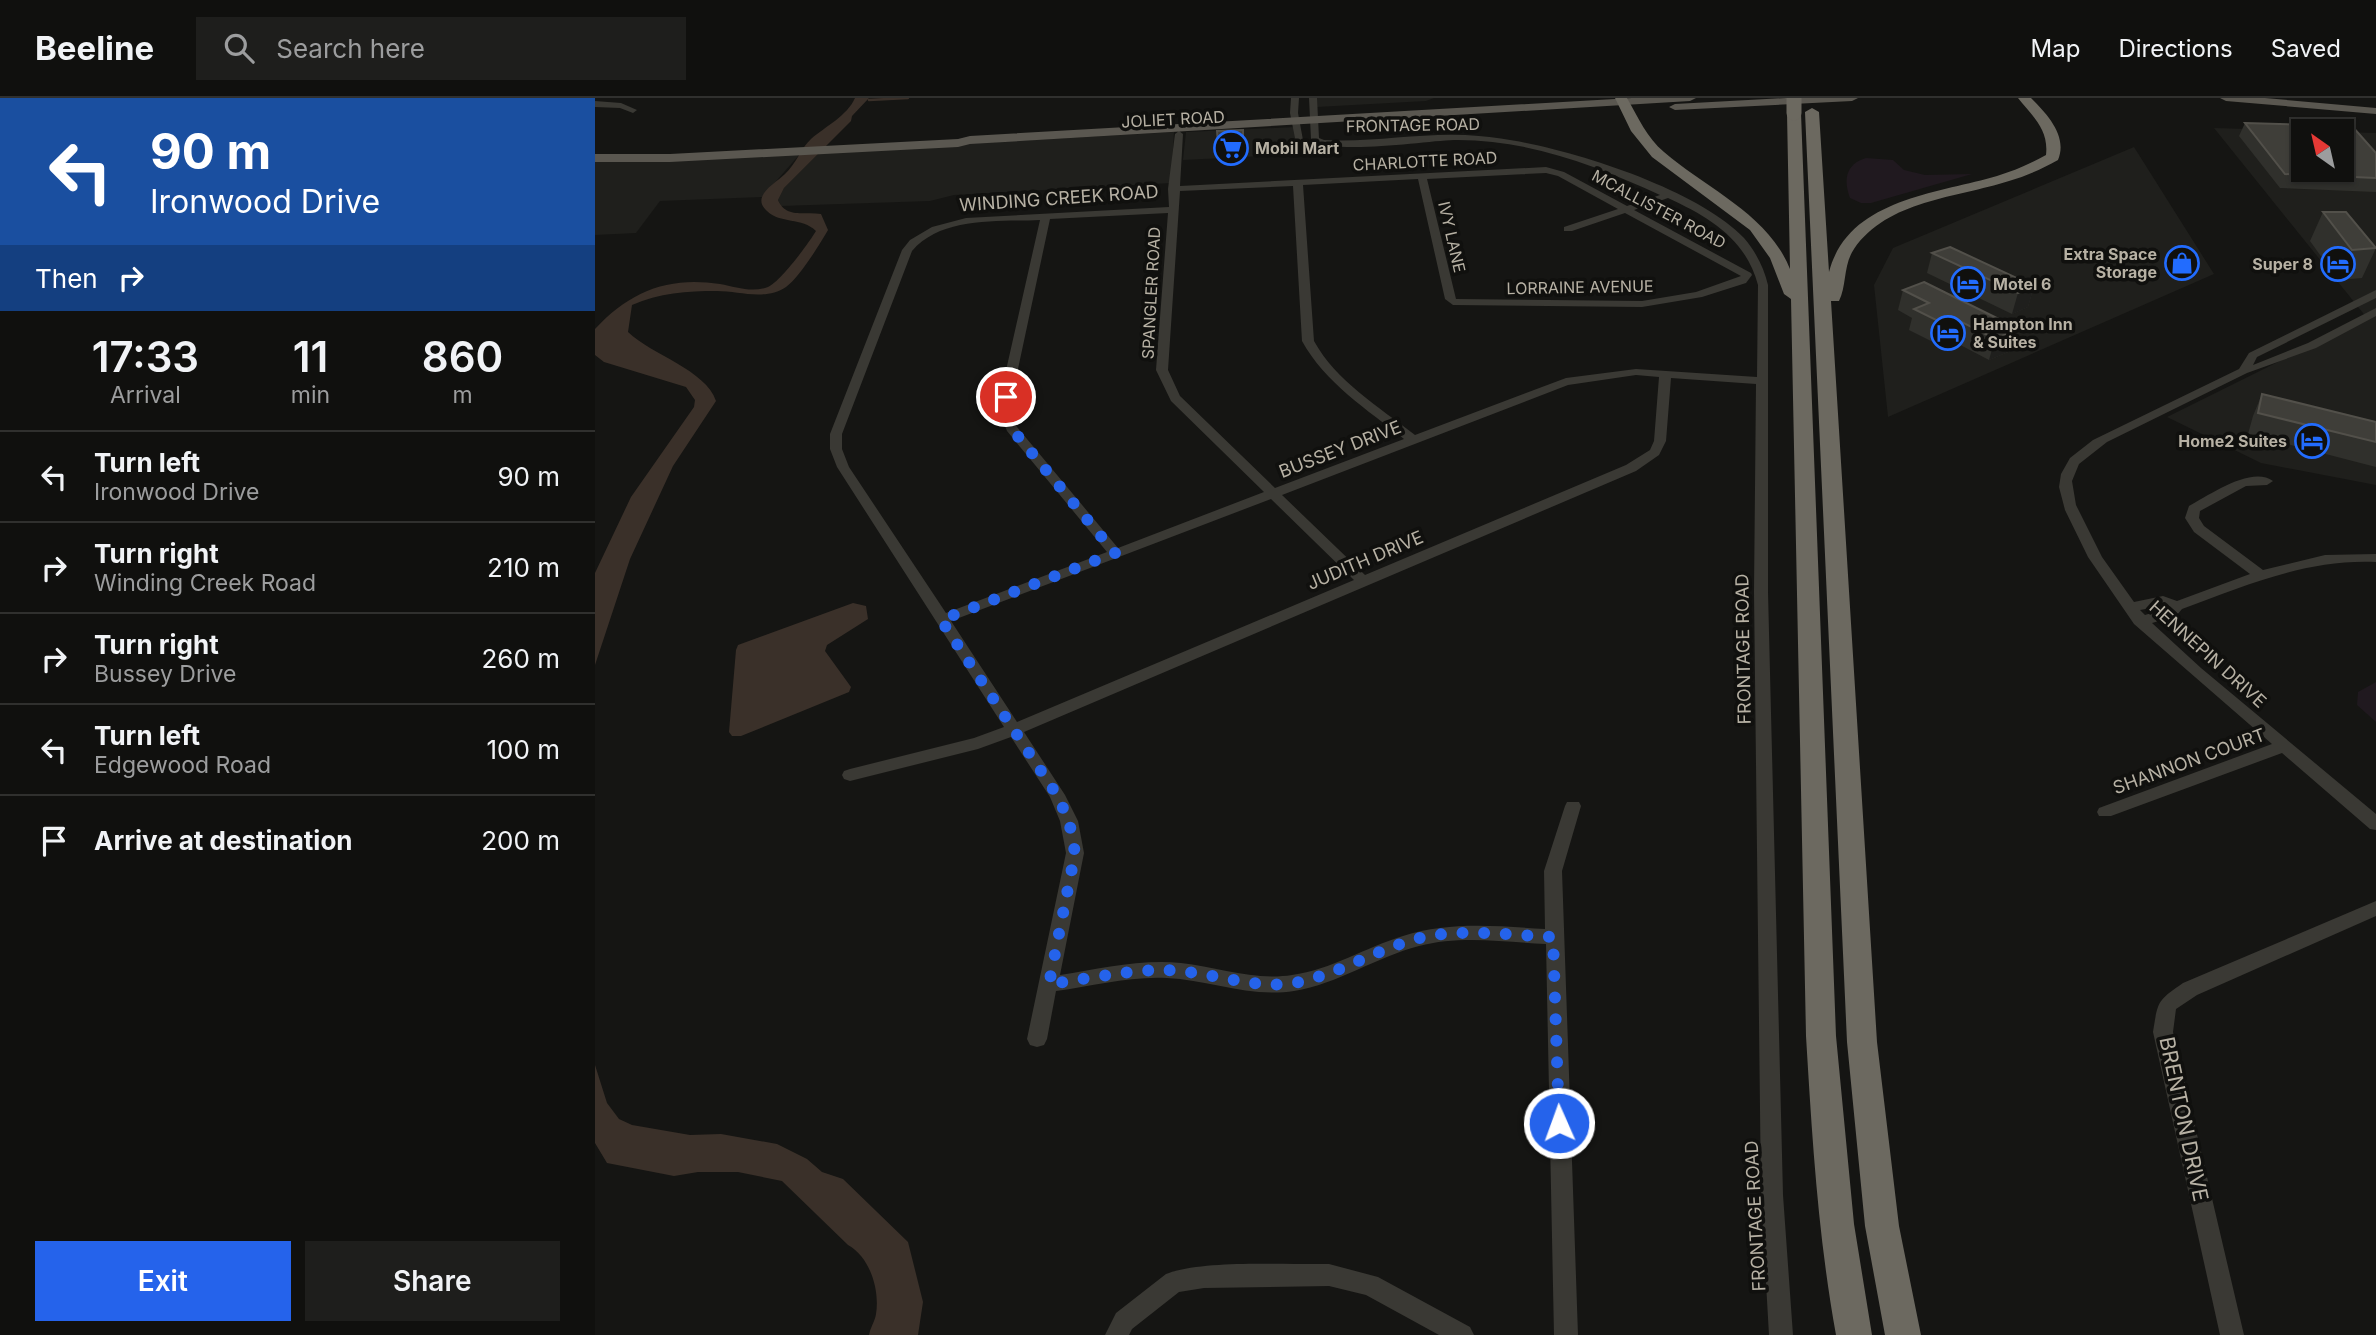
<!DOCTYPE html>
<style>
body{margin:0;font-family:Inter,sans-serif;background:#1e1e1c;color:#f1f3f6;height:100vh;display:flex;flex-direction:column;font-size:26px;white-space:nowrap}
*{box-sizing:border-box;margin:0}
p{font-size:23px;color:#9c9d9e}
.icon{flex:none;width:38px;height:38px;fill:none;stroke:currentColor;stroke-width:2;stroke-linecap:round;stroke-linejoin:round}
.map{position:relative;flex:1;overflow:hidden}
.drawer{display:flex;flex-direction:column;background:#10100e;width:595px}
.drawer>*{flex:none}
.guide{background:#1a4fa0;color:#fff;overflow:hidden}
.needle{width:46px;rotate:326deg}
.fabs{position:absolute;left:1696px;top:21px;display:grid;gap:14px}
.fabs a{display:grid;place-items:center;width:63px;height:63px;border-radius:0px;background:#10100e;box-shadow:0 2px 5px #0004,0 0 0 2px #30302e;font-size:35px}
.pin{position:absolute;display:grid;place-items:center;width:60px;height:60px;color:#fff;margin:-30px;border:4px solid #fff;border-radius:50%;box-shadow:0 2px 7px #0007}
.me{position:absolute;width:77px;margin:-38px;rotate:358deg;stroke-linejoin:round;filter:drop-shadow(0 0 5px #0008)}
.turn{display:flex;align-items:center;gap:24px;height:147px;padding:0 35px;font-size:32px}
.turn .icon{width:91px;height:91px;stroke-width:2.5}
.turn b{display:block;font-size:49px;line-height:60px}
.then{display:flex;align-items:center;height:66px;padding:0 35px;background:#0003;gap:14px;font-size:26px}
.eta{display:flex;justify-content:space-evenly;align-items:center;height:119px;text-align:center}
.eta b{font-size:42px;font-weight:600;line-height:49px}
.cta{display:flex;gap:14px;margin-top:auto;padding:14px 35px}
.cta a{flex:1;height:80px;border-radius:0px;background:#2563eb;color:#fff;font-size:28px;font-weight:600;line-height:80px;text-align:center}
.cta a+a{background:#1e1e1c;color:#f1f3f6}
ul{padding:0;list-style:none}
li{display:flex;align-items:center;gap:21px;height:91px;padding:0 35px;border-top:2px solid #30302e}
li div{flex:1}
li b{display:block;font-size:26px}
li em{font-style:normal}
header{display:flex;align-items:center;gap:42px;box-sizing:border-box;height:98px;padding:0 35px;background:#10100e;border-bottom:2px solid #30302e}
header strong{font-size:33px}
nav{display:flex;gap:38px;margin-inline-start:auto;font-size:24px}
.search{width:490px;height:63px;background:#1e1e1c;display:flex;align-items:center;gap:18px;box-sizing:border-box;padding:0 24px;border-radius:0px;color:#9c9d9e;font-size:26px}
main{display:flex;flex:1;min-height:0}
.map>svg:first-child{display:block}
</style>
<header>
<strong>Beeline</strong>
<div class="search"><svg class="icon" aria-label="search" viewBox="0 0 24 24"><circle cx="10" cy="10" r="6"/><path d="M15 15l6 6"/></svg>Search here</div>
<nav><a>Map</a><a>Directions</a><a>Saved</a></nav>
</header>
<main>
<section class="drawer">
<div class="guide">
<div class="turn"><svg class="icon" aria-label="left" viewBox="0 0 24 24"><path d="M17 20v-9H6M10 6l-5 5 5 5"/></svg><div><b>90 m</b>Ironwood Drive</div></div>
<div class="then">Then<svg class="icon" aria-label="right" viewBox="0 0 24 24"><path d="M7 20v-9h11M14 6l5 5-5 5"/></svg></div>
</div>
<div class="eta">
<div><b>17:33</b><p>Arrival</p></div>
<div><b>11</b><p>min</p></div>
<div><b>860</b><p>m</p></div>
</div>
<ul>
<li><svg class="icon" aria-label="left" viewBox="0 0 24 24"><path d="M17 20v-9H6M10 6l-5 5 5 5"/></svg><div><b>Turn left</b><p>Ironwood Drive</p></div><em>90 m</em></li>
<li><svg class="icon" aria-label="right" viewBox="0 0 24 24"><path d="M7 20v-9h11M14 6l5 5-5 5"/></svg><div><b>Turn right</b><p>Winding Creek Road</p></div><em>210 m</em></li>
<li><svg class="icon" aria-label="right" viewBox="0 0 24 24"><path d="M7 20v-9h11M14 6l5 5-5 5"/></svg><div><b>Turn right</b><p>Bussey Drive</p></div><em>260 m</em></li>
<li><svg class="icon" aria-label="left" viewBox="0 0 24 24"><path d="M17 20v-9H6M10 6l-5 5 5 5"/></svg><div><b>Turn left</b><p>Edgewood Road</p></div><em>100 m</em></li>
<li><svg class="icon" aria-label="arrive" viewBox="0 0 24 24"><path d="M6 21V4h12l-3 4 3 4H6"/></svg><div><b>Arrive at destination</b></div><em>200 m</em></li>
</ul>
<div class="cta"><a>Exit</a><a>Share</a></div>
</section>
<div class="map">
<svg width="1781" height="1237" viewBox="0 0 1781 1237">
<rect width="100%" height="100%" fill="#151513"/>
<path fill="#1f1f1c" d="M722 0H839L831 3 722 9Z
M700 29 704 56 588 62 591 34Z
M1619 30 1722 33H1708V72H1746L1747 34 1781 35V387L1666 365 1572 319 1772 220Z
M579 34 576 85 359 97 335 103 186 108 183 102 189 90 225 54Z
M1539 49 1619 176 1293 319 1279 187 1298 150Z
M205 56 167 99 65 103 41 135 0 137V63Z"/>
<path fill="#20191f" d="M1271 60 1298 62 1309 72 1330 77 1377 76 1276 105H1266L1255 100C1248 81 1251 66 1271 60Z
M1781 584V624L1762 607 1763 594Z"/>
<path fill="#3a3029" d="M260 0H274L257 18 256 23 189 90 183 102C191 121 210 113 226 116L233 132C225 146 204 180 191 189 170 203 144 193 122 193 92 193 64 195 37 207L33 234C57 257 111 272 121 303L78 368 35 461 0 567V475L36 399 99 309 100 302 91 289 9 264 0 257V231C35 193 74 178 125 186 141 189 157 195 173 189 185 184 214 145 221 133 207 119 185 126 172 113 155 98 181 85 190 76 201 66 206 50 216 41 231 28 252 18 260 0Z
M258 505 271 508 273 521 232 547 230 553 256 589 254 594 146 638H137L134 634 141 552 143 547Z
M0 967 12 1005 24 1021 37 1027 95 1037 126 1036 182 1046 212 1061 227 1074 248 1081 313 1144 328 1204 323 1237H274C275 1230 280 1223 281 1216 285 1192 275 1159 253 1147L187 1083 143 1074H103L79 1078 12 1065 0 1045Z"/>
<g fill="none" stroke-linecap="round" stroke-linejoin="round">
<path stroke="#3a3029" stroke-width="2.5" d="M274 2 313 0"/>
<path fill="#3a3934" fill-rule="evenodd" d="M696 0H704L703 15 708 42 718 48 736 50V54L713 52 701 45 695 15Z
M714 0H722L724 40 729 42C781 45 832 33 884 38 955 43 1100 88 1149 140 1161 154 1169 170 1173 187V494L1188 1097 1198 1237H1174L1166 1097 1159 494 1161 286 1076 280 1071 343 1064 357 1041 373 429 634 470 697 483 723 489 755 465 877C505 871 545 861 586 865 623 869 660 883 697 877 736 872 771 849 808 838 854 823 902 828 950 831L949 773 970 708 972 704H984L986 708 967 773 983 1237H959L951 846C909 844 865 837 824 848 781 859 743 886 699 893 656 900 614 882 572 880 535 878 498 888 461 893L452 941 449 947 442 949 435 947 432 941 471 755 465 723 455 699 416 639 383 651 255 683 249 681 247 677 249 673 255 671 379 640 409 629 242 369 235 351V336L307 152 315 142 337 129 371 120 574 109 573 91 580 36 584 33 588 36 585 88 951 69 969 74 1032 108 1065 97C1000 67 931 41 859 42 829 43 736 58 716 41ZM951 75 963 78 1023 111 969 129V133H977L1030 115 1146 178 1101 194 1047 203 861 201 832 81ZM823 81 850 201 858 207 1047 209 1107 199 1151 185 1157 177 1156 175 1039 112 1073 100C1114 119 1151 141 1163 187L1162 279 1041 271 971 280 820 337C784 309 741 283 719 243L708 87ZM698 88 707 243C730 285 773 312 809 341L680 390 585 298 573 272 585 93ZM573 115 561 272 576 303 669 394 523 450 422 329 417 315V299L455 121ZM445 122 405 299V315L412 333 512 454 351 515 254 369 247 351V336L317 153C347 118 404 124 445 122ZM1041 277 1064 279 1059 343 1055 352 1031 367 770 477 687 397 973 287ZM676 401 759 482 422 624 356 523Z
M0 3 26 5 42 12 38 15 25 10 0 9Z
M1781 192V200L1662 259 1658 267 1713 245 1781 210V218L1721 250 1652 275 1512 344 1484 366 1477 383 1481 407 1507 459 1539 504 1568 498 1582 503 1655 476 1599 434 1590 420 1594 408C1614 397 1657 367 1678 383L1672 387 1651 388 1605 413 1604 420 1609 428 1668 472 1730 457 1781 456V464C1711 461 1652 487 1587 511L1581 518 1557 525 1606 570 1781 716V732L1775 731 1687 655 1516 718H1504L1502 714 1504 710 1677 646 1539 526 1493 459 1470 412 1464 389 1466 376 1475 360 1498 342 1644 271 1654 255ZM1567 508 1573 510 1550 517 1545 512Z
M1781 803V818L1602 897 1581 911 1578 934 1649 1237H1625L1558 934C1563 903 1562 903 1588 885Z
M734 1166 783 1179 875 1229 879 1237H844L771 1197 734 1188 609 1190 584 1194 537 1231 534 1237H510L521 1215 571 1176C609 1161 691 1167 734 1166Z"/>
<path fill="#5a5750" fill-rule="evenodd" d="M1037 0H1101L1095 3 375 46 363 49 75 64H0V56H75L363 41 375 38Z
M1191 0H1263L1257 3 1080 12 1074 9 1080 6Z
M1625 0H1670L1781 10V16L1631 3Z"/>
<path fill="#6c6960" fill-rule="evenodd" d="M1020 0H1032C1043 19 1052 40 1069 54 1112 91 1173 116 1195 171L1192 15 1199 11 1206 15 1241 938 1259 1126 1277 1237H1241C1223 1138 1217 1038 1211 938L1196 201 1189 196 1175 160 1155 132 1057 59 1036 33Z
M1423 0H1436C1452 16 1473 38 1463 62 1447 71 1431 78 1414 83 1361 100 1293 102 1259 151 1248 167 1252 187 1244 203H1236L1282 944 1304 1128 1326 1237H1290L1270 1128 1252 944 1210 14 1217 10 1224 14 1234 174C1253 101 1341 96 1402 78 1419 73 1435 66 1451 57 1454 31 1437 18 1423 0Z"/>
<path stroke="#6c6960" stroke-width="15" d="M1199 0V15"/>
</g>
<path fill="#30302c" d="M1650 25 1781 55V94L1685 90 1644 38Z
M1728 114 1781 150 1767 180 1743 182 1715 143Z
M1337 155 1439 188 1433 209 1417 216 1332 175Z
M1308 192 1424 231 1418 252 1394 262 1350 239 1338 244 1314 232 1317 220 1303 212Z
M1667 296 1781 324V369L1653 336 1658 318Z"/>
<path fill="#1f1f1d" d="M648 32 649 51 624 53 623 46Z
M1439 188 1433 209 1417 216 1423 195Z
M1355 218 1350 239 1338 244 1343 223Z
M1424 231 1418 252 1394 262 1400 241Z"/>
<path fill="#3f3e39" stroke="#52504a" stroke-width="2" fill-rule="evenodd" d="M1650 25 1757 28 1781 55V80L1690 76ZM1708 33H1746V72H1708Z
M648 32V44L623 46 622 33Z
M1728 114H1751L1781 150 1757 152Z
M1355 149 1439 188 1423 195 1337 155Z
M1329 184 1424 231 1400 241 1355 218 1343 223 1319 211 1334 205 1308 192Z
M1667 296 1781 324V344L1663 315Z"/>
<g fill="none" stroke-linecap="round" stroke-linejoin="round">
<path stroke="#2563eb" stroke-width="12" stroke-dasharray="0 21.6" d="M411 299V315L416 330 520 455 346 522 462 697 474 723 480 755 454 886C492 881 533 872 571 872 612 873 660 892 699 885 743 877 781 851 825 840 867 830 915 837 958 839L964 1025"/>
</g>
<defs>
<g id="supermarket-ring" transform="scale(1.75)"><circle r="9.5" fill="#10100e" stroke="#226cfe" stroke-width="1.5"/><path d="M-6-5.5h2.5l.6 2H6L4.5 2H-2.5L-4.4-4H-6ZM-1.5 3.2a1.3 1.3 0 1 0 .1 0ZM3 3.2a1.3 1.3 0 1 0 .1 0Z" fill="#226cfe"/></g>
<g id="shop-ring" transform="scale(1.75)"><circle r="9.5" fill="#10100e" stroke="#226cfe" stroke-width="1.5"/><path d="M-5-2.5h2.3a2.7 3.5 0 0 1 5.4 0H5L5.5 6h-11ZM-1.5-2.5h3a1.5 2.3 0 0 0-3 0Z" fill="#226cfe"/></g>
<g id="hotel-ring" transform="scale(1.75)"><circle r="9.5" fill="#10100e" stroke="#226cfe" stroke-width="1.5"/><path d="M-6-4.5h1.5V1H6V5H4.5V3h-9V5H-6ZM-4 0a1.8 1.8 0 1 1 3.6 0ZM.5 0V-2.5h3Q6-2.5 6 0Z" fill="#226cfe"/></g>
</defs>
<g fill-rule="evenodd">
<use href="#supermarket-ring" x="636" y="50"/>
<use href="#shop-ring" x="1587" y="165"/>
<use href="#hotel-ring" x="1743" y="166"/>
<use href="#hotel-ring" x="1373" y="186"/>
<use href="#hotel-ring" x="1353" y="235"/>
<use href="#hotel-ring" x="1717" y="343"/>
</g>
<g text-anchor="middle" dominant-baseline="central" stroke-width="7" stroke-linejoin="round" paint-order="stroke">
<g font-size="16" fill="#b7b1a4" stroke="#10100e">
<text transform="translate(578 21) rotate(-3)">JOLIET ROAD</text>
<text transform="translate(818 27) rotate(-1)">FRONTAGE ROAD</text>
<text transform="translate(830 63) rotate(-3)">CHARLOTTE ROAD</text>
<text transform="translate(1064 111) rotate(28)">MCALLISTER ROAD</text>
<text transform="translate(857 139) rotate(77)">IVY LANE</text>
<text transform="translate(985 189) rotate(-1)">LORRAINE AVENUE</text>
<text transform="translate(556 195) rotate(-87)">SPANGLER ROAD</text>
</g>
<g font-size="16" font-weight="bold" fill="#b7b1a4" stroke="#10100e" text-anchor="start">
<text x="660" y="50">Mobil Mart</text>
<text x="1562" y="156" text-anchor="end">Extra Space<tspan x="1562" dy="18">Storage</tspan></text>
<text x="1718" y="166" text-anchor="end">Super 8</text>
<text x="1398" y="186">Motel 6</text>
<text x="1378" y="226">Hampton Inn<tspan x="1378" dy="18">&amp; Suites</tspan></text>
<text x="1692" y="343" text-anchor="end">Home2 Suites</text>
</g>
<g font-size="18" fill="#b7b1a4" stroke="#10100e">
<text transform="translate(464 100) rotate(-4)">WINDING CREEK ROAD</text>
<text transform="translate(745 351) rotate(-21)">BUSSEY DRIVE</text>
<text transform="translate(770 462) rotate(-23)">JUDITH DRIVE</text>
<text transform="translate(1148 551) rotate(-91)">FRONTAGE ROAD</text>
<text transform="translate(1613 556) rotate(42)">HENNEPIN DRIVE</text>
<text transform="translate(1594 663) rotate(-20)">SHANNON COURT</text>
<text transform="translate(1160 1118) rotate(-93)">FRONTAGE ROAD</text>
</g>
<g font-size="21" fill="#b7b1a4" stroke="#10100e">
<text transform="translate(1589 1021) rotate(78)">BRENTON DRIVE</text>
</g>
</g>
</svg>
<div class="fabs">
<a><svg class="needle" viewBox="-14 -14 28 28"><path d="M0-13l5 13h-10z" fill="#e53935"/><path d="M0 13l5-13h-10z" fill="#9c9d9e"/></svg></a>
</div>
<div class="pin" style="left:411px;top:299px;background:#d93025"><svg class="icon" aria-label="arrive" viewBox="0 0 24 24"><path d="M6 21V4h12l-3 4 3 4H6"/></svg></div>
<svg class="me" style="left:964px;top:1025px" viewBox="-20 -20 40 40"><circle r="17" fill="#2563eb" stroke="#fff" stroke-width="3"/><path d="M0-11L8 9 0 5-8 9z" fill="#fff"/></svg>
</div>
</main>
